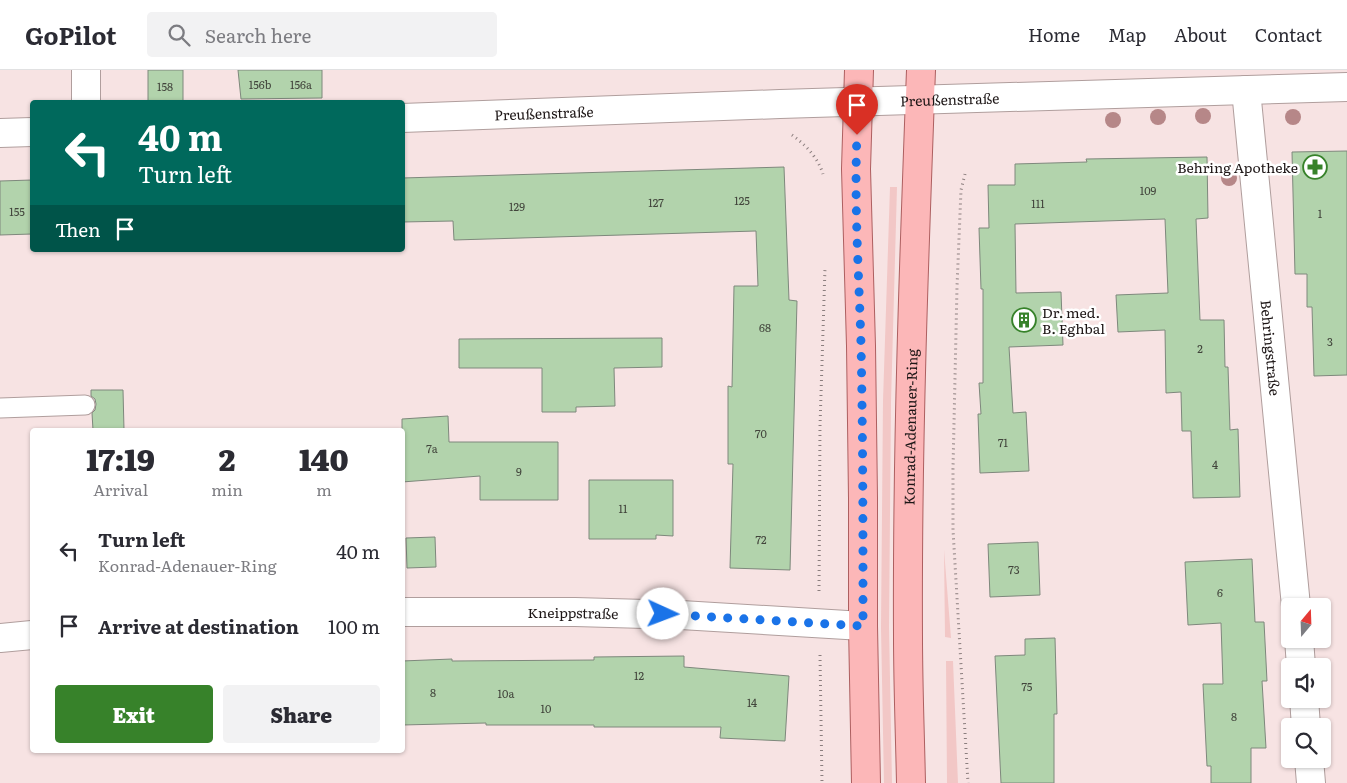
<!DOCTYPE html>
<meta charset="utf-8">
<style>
body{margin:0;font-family:Literata,serif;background:#f2f2f3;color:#2b2b33;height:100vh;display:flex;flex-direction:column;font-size:19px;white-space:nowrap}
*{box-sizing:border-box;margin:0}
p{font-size:16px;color:#7c7c81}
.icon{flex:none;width:28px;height:28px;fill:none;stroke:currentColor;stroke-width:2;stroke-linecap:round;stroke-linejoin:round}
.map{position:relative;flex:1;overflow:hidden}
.side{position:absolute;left:30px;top:358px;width:375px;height:325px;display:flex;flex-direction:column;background:#fff;border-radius:5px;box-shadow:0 1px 4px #0004}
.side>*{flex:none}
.guide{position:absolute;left:30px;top:30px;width:375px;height:152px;border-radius:5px;box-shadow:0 1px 4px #0004;background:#00695c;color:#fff;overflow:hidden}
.needle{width:32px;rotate:19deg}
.buttons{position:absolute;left:1281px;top:528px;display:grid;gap:10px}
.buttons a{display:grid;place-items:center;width:50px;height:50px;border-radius:5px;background:#fff;box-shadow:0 1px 4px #0004;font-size:25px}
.pin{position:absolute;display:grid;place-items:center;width:42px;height:42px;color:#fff;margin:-51px -21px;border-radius:50% 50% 50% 0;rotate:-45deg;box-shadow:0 0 5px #0007}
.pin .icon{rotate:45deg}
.me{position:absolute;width:55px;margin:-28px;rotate:92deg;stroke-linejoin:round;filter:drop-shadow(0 0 4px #0008)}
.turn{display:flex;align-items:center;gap:18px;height:105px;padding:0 25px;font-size:22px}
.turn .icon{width:65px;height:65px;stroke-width:2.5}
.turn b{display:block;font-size:35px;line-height:42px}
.then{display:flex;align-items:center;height:48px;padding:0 25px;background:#0003;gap:10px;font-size:19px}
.eta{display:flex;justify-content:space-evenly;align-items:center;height:85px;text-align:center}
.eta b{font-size:30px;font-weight:800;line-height:35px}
.action{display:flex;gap:10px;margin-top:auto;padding:10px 25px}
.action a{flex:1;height:58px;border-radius:5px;background:#37822a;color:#fff;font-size:20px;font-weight:800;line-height:58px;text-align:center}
.action a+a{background:#f2f2f3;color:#2b2b33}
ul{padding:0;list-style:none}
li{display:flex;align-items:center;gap:15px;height:75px;padding:0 25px}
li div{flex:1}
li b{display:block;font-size:19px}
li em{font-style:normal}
header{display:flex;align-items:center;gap:30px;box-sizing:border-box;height:70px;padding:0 25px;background:#fff;border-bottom:1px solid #e1e1e2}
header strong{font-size:24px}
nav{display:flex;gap:28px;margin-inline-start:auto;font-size:18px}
.search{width:350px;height:45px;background:#f2f2f3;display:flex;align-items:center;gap:12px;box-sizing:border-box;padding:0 18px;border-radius:5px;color:#7c7c81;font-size:19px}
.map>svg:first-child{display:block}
</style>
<header>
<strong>GoPilot</strong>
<div class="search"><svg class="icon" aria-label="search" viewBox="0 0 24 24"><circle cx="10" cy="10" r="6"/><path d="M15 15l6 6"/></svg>Search here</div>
<nav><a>Home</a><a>Map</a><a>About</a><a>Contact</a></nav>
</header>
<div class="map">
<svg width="1347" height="713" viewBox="0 0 1347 713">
<rect width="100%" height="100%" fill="#f7e3e3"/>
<path fill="#f2c7c6" d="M890 117H897L891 332 889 557 892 713H884L881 558 883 331Z
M944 480 951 568 945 567Z
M946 591H953L958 713H947Z"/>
<path fill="#b2d3ac" stroke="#7e887c" d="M148 0H183V32H148Z
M238 0H322V28L241 29Z
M1347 81V305L1314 306 1312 237H1307V204H1295L1292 82Z
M1207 87 1208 148 1196 149 1200 250H1224L1225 297H1228L1230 360 1238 359 1240 427 1193 428 1191 361H1182L1181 322 1166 323 1165 260 1118 262 1116 225 1168 223 1165 149 1015 154 1016 223 1061 222 1063 275 1009 277 1013 343 1026 342 1029 401 980 403 978 344H981L979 313H983V219H981L979 158H989L988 115H1015V94L1087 92 1086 89Z
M784 97 789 230 797 231 790 500 730 498 733 394H728V316L732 317 734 216H758L756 161 454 170 453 151 402 152V108Z
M32 110V164L0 165V111Z
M662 268V297L614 298 615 336 576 337V342H542V298H459V269Z
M91 320H123L124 360H93L92 343 95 340 96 334 95 329 91 326Z
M448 346 449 372H558V430H480V406L402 412V349Z
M589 410H673V466L656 465V469H589Z
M435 467 436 497 407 498 406 468Z
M1038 472 1040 525 990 527 988 474Z
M1252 489 1255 552H1264L1267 611H1262L1266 678H1251V713H1211V696H1207L1203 614H1223L1221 553 1188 555 1185 492Z
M1055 568 1057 644H1054V713H1001L995 586 1025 585V569Z
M684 586V597L789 606 785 671 720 668 721 657H594V655H486V653L402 655V591L452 589V591L594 590V587Z"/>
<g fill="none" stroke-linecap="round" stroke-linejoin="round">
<g stroke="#b09e9d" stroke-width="21">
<path id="service" d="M0 338 85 335"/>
</g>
<g stroke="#b09e9d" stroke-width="30">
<g id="minor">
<path d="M86 0V32"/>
<path id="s1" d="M1246 20 1296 536"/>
<path id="s2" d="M402 48 780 34 1347 17"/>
<path d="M0 63 32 62"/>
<path id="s3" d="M402 542H575L681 545 863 556"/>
<path d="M0 568 32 565"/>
<path d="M1299 569 1301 596"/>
<path d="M1304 629 1306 656"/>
<path d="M1309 689 1311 713"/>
</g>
</g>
<g stroke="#ad5f60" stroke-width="30">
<g id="primary">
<path d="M859 0 856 99 861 276 863 428V556L866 713"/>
<path id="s4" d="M911 713C910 664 908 615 908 566 907 377 914 188 921 0"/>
</g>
</g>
<path stroke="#8b7e7e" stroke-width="3" stroke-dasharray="1 4" stroke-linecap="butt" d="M792 65C806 75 818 88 823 104
M965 104 961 120 957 217 953 399V460L968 713
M819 521 820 356 825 198
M820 585 822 713"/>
<use href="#service" stroke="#fff" stroke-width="19"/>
<use href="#minor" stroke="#fff" stroke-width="28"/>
<use href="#primary" stroke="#fcb7b8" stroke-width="28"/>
</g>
<g fill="#b68788">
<circle cx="1203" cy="46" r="8"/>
<circle cx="1158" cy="47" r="8"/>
<circle cx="1293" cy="47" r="8"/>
<circle cx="1113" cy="50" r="8"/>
<circle cx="1229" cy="108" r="8"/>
</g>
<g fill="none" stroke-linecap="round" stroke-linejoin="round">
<path stroke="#1a73e8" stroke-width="9" stroke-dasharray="0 16.2" d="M663 544 863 556C863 462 863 368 861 274 859 205 854 135 857 65"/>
</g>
<defs>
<g id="pharmacy-ring" transform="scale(1.25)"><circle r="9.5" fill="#fff" stroke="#37822a" stroke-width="1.5"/><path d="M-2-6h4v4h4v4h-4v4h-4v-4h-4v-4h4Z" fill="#37822a"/></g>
<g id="building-ring" transform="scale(1.25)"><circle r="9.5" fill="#fff" stroke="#37822a" stroke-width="1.5"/><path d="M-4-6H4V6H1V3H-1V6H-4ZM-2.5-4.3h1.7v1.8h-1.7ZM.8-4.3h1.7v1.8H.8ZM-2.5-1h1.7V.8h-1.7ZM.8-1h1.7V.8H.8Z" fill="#37822a"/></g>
</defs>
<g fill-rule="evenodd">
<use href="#pharmacy-ring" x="1315" y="97"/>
<use href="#building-ring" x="1024" y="250"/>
</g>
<g text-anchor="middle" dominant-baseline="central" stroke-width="5" stroke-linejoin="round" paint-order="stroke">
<g font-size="11" fill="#42453c">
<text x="260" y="14">156b</text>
<text x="301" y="14">156a</text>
<text x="165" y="16">158</text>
<text x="1148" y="120">109</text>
<text x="742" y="130">125</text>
<text x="656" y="132">127</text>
<text x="1038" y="133">111</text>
<text x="517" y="136">129</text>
<text x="17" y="141">155</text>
<text x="1320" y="143">1</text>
<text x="765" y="257">68</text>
<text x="1330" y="271">3</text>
<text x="1200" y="278">2</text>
<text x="761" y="363">70</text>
<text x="1003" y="372">71</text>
<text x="432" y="378">7a</text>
<text x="1215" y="394">4</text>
<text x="519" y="401">9</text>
<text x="623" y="438">11</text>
<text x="761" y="469">72</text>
<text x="1014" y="499">73</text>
<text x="1220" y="522">6</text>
<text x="639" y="605">12</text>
<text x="1027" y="616">75</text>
<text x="433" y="622">8</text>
<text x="506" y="623">10a</text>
<text x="752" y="632">14</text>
<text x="546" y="638">10</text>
<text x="1234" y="646">8</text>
</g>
<g font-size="14" fill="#1d1616" stroke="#fff">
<text stroke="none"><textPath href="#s2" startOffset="548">Preußenstraße</textPath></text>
<text stroke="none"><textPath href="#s2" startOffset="142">Preußenstraße</textPath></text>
<text stroke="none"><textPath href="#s1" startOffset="259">Behringstraße</textPath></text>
<text stroke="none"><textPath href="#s4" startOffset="356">Konrad-Adenauer-Ring</textPath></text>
<text stroke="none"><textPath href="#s3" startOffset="171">Kneippstraße</textPath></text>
</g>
<g font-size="14" fill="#1d1616" stroke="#fff" text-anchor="end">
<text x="1298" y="97">Behring Apotheke</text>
<text x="1042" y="242" text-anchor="start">Dr. med.<tspan x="1042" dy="16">B. Eghbal</tspan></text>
</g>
</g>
</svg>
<div class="buttons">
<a><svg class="needle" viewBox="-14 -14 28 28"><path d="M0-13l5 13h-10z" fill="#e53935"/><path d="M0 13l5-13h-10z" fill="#7c7c81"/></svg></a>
<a><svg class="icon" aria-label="sound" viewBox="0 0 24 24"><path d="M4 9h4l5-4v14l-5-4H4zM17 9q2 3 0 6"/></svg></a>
<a><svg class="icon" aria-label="search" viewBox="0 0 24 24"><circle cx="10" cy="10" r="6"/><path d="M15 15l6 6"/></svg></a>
</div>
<div class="pin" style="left:857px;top:65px;background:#d93025"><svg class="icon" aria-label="arrive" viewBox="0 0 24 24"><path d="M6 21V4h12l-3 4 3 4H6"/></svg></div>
<svg class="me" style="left:663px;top:544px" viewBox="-20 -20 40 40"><circle r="19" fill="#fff"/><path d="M0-13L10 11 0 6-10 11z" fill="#1a73e8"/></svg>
<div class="guide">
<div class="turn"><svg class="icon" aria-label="left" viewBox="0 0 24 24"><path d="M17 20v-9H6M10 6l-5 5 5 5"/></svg><div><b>40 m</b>Turn left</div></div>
<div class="then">Then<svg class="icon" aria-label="arrive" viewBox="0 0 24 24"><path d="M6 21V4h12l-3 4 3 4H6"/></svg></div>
</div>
<section class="side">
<div class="eta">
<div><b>17:19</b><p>Arrival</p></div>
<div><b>2</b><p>min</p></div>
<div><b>140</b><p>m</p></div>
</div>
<ul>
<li><svg class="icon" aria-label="left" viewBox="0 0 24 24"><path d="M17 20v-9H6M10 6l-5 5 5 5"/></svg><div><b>Turn left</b><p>Konrad-Adenauer-Ring</p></div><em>40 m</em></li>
<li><svg class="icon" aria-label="arrive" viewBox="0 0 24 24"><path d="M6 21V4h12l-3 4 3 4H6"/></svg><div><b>Arrive at destination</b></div><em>100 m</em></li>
</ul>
<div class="action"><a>Exit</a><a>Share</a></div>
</section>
</div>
